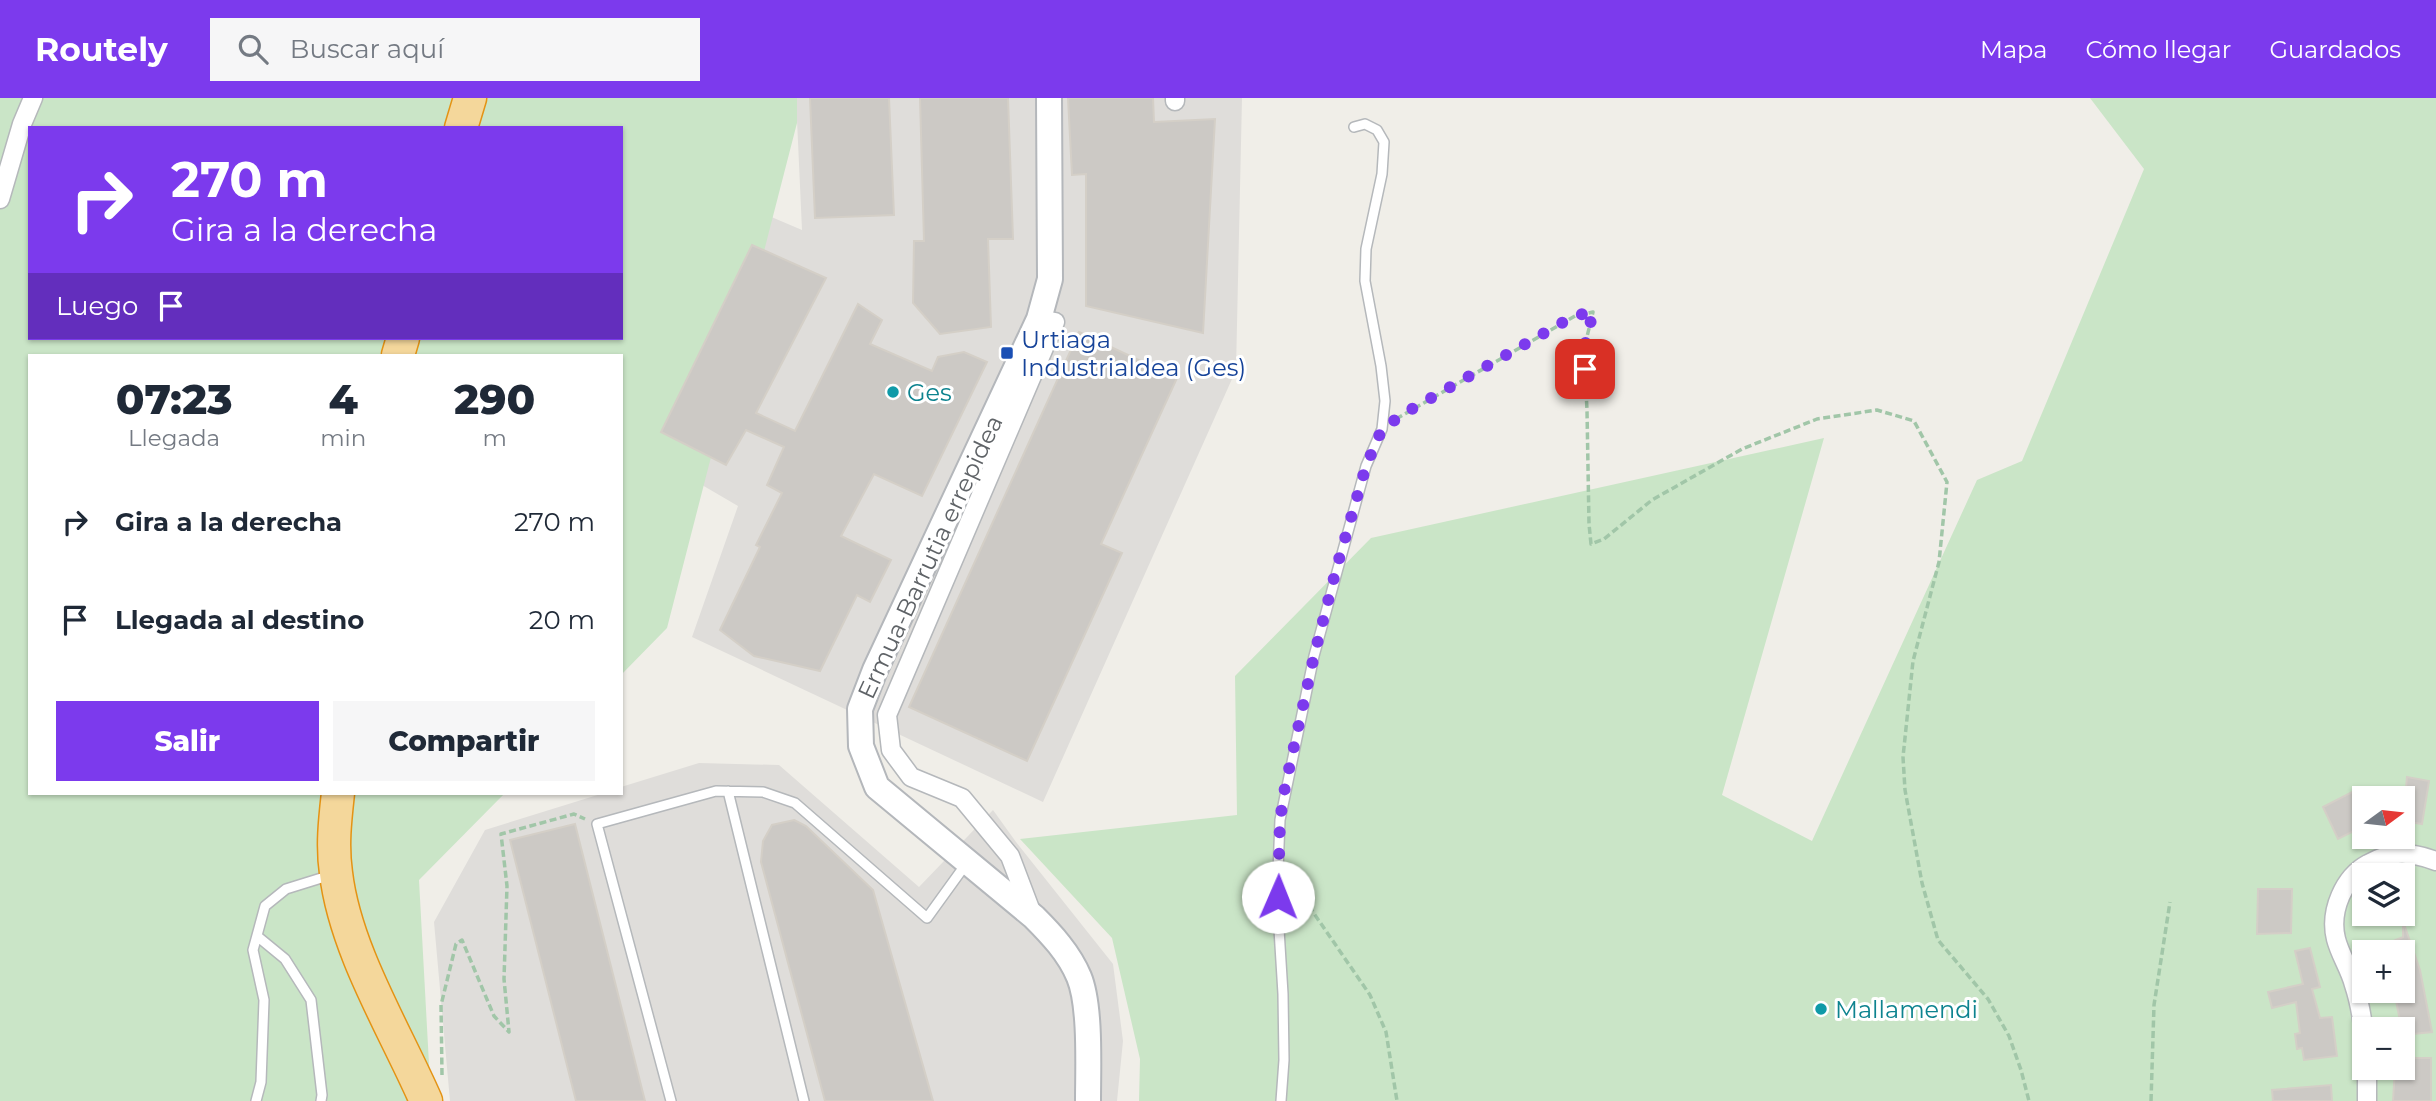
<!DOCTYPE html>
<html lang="es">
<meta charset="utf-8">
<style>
body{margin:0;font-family:Montserrat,sans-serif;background:#f6f6f7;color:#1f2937;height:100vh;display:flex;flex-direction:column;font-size:26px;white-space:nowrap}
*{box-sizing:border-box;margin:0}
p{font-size:23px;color:#747a83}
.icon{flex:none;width:38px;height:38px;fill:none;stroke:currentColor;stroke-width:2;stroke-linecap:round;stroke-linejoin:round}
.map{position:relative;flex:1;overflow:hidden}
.drawer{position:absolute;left:28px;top:256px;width:595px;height:441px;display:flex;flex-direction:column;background:#fff;border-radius:0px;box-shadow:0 2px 5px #0004}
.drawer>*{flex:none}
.banner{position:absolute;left:28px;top:28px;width:595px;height:214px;border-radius:0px;box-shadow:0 2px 5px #0004;background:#7c3aed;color:#fff;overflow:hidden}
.needle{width:46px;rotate:75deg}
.fabs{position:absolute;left:2352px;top:688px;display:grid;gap:14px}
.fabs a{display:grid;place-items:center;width:63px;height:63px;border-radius:0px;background:#fff;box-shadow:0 2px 5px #0004;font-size:35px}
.pin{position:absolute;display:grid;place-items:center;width:60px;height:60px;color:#fff;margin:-30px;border-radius:14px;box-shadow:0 4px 10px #0006}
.me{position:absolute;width:77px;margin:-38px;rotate:1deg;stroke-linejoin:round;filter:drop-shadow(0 0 5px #0008)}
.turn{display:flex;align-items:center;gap:24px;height:147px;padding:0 28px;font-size:32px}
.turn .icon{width:91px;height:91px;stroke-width:2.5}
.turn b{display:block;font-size:49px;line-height:60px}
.then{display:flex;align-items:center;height:66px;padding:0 28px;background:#0003;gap:14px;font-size:26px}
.eta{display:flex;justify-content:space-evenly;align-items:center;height:119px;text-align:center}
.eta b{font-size:42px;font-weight:800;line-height:49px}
.action{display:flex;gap:14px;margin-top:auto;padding:14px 28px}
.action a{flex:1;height:80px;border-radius:0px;background:#7c3aed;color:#fff;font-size:28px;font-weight:800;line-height:80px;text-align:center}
.action a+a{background:#f6f6f7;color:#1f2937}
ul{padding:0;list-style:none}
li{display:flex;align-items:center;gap:21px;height:98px;padding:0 28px}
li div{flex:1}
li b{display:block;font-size:26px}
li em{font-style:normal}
header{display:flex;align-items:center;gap:42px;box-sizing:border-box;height:98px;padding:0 35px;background:#7c3aed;color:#fff}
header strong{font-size:33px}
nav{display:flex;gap:38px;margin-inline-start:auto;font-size:24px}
.search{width:490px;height:63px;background:#f6f6f7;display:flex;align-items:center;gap:18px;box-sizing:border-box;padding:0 24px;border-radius:0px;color:#747a83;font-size:26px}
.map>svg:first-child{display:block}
</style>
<header>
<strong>Routely</strong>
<div class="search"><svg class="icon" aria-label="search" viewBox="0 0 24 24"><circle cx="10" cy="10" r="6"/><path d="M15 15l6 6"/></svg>Buscar aquí</div>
<nav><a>Mapa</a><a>Cómo llegar</a><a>Guardados</a></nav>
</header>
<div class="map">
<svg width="2436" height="1003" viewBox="0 0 2436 1003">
<rect width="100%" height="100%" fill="#f0eee8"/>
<path fill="#dfddda" d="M796 0H1242L1236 272 1043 704 692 539 738 408 637 349 750 110 802 132Z
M699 665 779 667 919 789 993 712 1016 744 1113 866 1123 943 1117 1003H450L434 824 485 732 604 695H621V689Z"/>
<path fill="#cae5c7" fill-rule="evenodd" d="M0 0H797V25L667 530 621 577V257H30V695H505L419 782 431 1003H0ZM30 30H621V240H30Z
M2090 0H2436V1003H1139L1140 961 1112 840 1020 741 1237 717 1235 578 1371 440 1824 340 1722 697 1812 743 1977 382 2022 363 2144 71ZM2364 700H2403V738H2364ZM2364 777H2403V816H2364ZM2364 854H2403V892H2364ZM2364 931H2403V970H2364Z"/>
<path fill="#ccc9c5" stroke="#d4cfc7" stroke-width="2" d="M810 0H889L894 117 815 120Z
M920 0H1008L1013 141H988L991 229 940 236 913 205 914 143H924Z
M1068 0H1153L1154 24 1215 21 1203 235 1086 208V76L1072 77Z
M752 147 826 180 756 315 795 333 858 206 882 222 870 246 932 273 938 259 964 254 987 264 922 398 874 376 841 438 891 462 870 504 857 497 820 573 754 558 720 532 760 449 756 447 782 395 767 387 784 349 746 332 726 367 661 334Z
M1079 234 1177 280 1101 446 1122 455 1027 663 909 609Z
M2407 679 2429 683 2422 726 2403 723Z
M2356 692 2364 708V728L2338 741 2323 709Z
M794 722 806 728 873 792 933 1003H825L761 764 763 743 772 727Z
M575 726 645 1003H576L510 742Z
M2258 791H2292L2291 835 2257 836Z
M2403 829H2405L2420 872 2432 934 2403 937 2395 898 2403 897V854H2367L2403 839Z
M2310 850 2320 889 2312 891 2320 920 2332 919 2337 958 2304 962 2302 950 2297 951 2295 936 2300 935 2296 904 2272 910 2268 894 2303 886 2295 853Z
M2403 960H2431V1003H2393L2395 970H2403Z
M2331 987 2332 1003H2273L2272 992Z"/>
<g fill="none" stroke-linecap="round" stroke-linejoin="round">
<g stroke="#b5b8bb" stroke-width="12">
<path id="lane" d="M728 693 804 1003
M257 838 285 861 311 902 322 997 321 1003
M256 1003 261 984 264 902 253 852 265 808 286 791 331 777
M671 1003 597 726 716 693 763 694 795 705 927 820 966 766
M1281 1003 1284 962 1283 896 1277 799 1280 722 1314 558 1366 368 1382 331 1385 303 1381 268 1365 183 1366 151 1382 76 1384 44 1377 32 1365 26 1354 29"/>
</g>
<g stroke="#b5b8bb" stroke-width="21">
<path id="street" d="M1175 0V3
M0 101 22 26 33 0
M1032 816 1010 758 962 700 911 679 891 652 887 617 1055 224 1039 221
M2364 935C2362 919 2359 902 2354 887 2350 871 2340 857 2336 841 2329 813 2344 779 2368 766 2392 752 2411 754 2436 763
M2367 1003V970"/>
</g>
<g stroke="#b4b7bb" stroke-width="28">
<path id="secondary" d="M1049 0 1050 181 1039 221 875 572 860 611 861 648 877 689 1034 819C1051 836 1069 855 1079 879 1091 908 1088 970 1088 1003"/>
</g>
<g stroke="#e49314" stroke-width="35">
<path id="highway" d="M461 30 470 0
M398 257 403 240
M338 695C335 722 332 748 336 775 345 852 395 932 426 1003"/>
</g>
<path stroke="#a1c6a8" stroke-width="3.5" stroke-dasharray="7 3.5" stroke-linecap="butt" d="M1396 321 1575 218 1593 214 1584 251 1587 312 1589 426 1591 446 1604 441 1652 402 1742 351 1817 321 1877 312 1914 323 1947 384 1939 464 1913 563 1903 659 1905 692 1922 785 1938 842 1988 901 2009 938 2021 972 2029 1003
M1291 782 1370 897 1386 934 1397 1003
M442 977 441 907 456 846 462 842 494 918 509 934 504 881 507 788 501 736 574 716 585 721
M2151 1003 2154 907 2170 804"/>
<use href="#lane" stroke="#fff" stroke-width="9"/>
<use href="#street" stroke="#fff" stroke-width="18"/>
<use href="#secondary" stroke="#fff" stroke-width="24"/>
<use href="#highway" stroke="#f4d79b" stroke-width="32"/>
</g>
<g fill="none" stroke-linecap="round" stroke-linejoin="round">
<path stroke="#7c3aed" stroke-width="12" stroke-dasharray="0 21.6" d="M1278 799 1280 722 1285 689 1314 558 1337 468 1366 368 1382 331 1405 315 1574 218 1593 214 1584 251 1585 271"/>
</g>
<rect fill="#1a4fb4" stroke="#fff" stroke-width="2.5" x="1000" y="248" width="14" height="14" rx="3.5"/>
<g fill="#0f9aa8" stroke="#fff" stroke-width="2.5">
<circle cx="893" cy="294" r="7"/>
<circle cx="1821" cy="911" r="7"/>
</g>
<g text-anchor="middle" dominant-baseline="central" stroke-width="6" stroke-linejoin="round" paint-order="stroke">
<g font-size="24" fill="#164399" stroke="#fff" text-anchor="start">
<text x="1021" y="241">Urtiaga<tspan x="1021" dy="28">Industrialdea (Ges)</tspan></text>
</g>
<g font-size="24" fill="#0d838f" stroke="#fff" text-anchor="start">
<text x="907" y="294">Ges</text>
<text x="1835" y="911">Mallamendi</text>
</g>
<g font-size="24" fill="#5f6367" stroke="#fff">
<text transform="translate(930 459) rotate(-65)">Ermua-Barrutia errepidea</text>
</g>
</g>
</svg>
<div class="fabs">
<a><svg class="needle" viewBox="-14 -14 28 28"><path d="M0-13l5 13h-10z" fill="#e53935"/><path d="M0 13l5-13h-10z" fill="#747a83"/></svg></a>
<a><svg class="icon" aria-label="layers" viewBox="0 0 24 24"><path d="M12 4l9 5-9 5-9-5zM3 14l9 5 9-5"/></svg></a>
<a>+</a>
<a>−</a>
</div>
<div class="pin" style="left:1585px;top:271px;background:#d93025"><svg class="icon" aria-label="arrive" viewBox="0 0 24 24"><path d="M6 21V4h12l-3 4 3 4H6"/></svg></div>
<svg class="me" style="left:1278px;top:799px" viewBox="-20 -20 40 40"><circle r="19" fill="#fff"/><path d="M0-13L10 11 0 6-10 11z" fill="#7c3aed"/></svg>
<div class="banner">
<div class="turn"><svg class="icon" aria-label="right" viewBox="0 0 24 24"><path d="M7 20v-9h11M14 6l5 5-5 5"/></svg><div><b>270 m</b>Gira a la derecha</div></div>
<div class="then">Luego<svg class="icon" aria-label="arrive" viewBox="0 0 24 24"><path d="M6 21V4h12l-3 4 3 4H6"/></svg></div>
</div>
<section class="drawer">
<div class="eta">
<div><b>07:23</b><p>Llegada</p></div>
<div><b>4</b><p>min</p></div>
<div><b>290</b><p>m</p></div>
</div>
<ul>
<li><svg class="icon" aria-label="right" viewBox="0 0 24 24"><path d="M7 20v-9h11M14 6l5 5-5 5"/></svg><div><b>Gira a la derecha</b></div><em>270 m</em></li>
<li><svg class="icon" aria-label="arrive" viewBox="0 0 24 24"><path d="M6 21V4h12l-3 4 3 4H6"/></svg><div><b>Llegada al destino</b></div><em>20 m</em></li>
</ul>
<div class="action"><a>Salir</a><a>Compartir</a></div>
</section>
</div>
